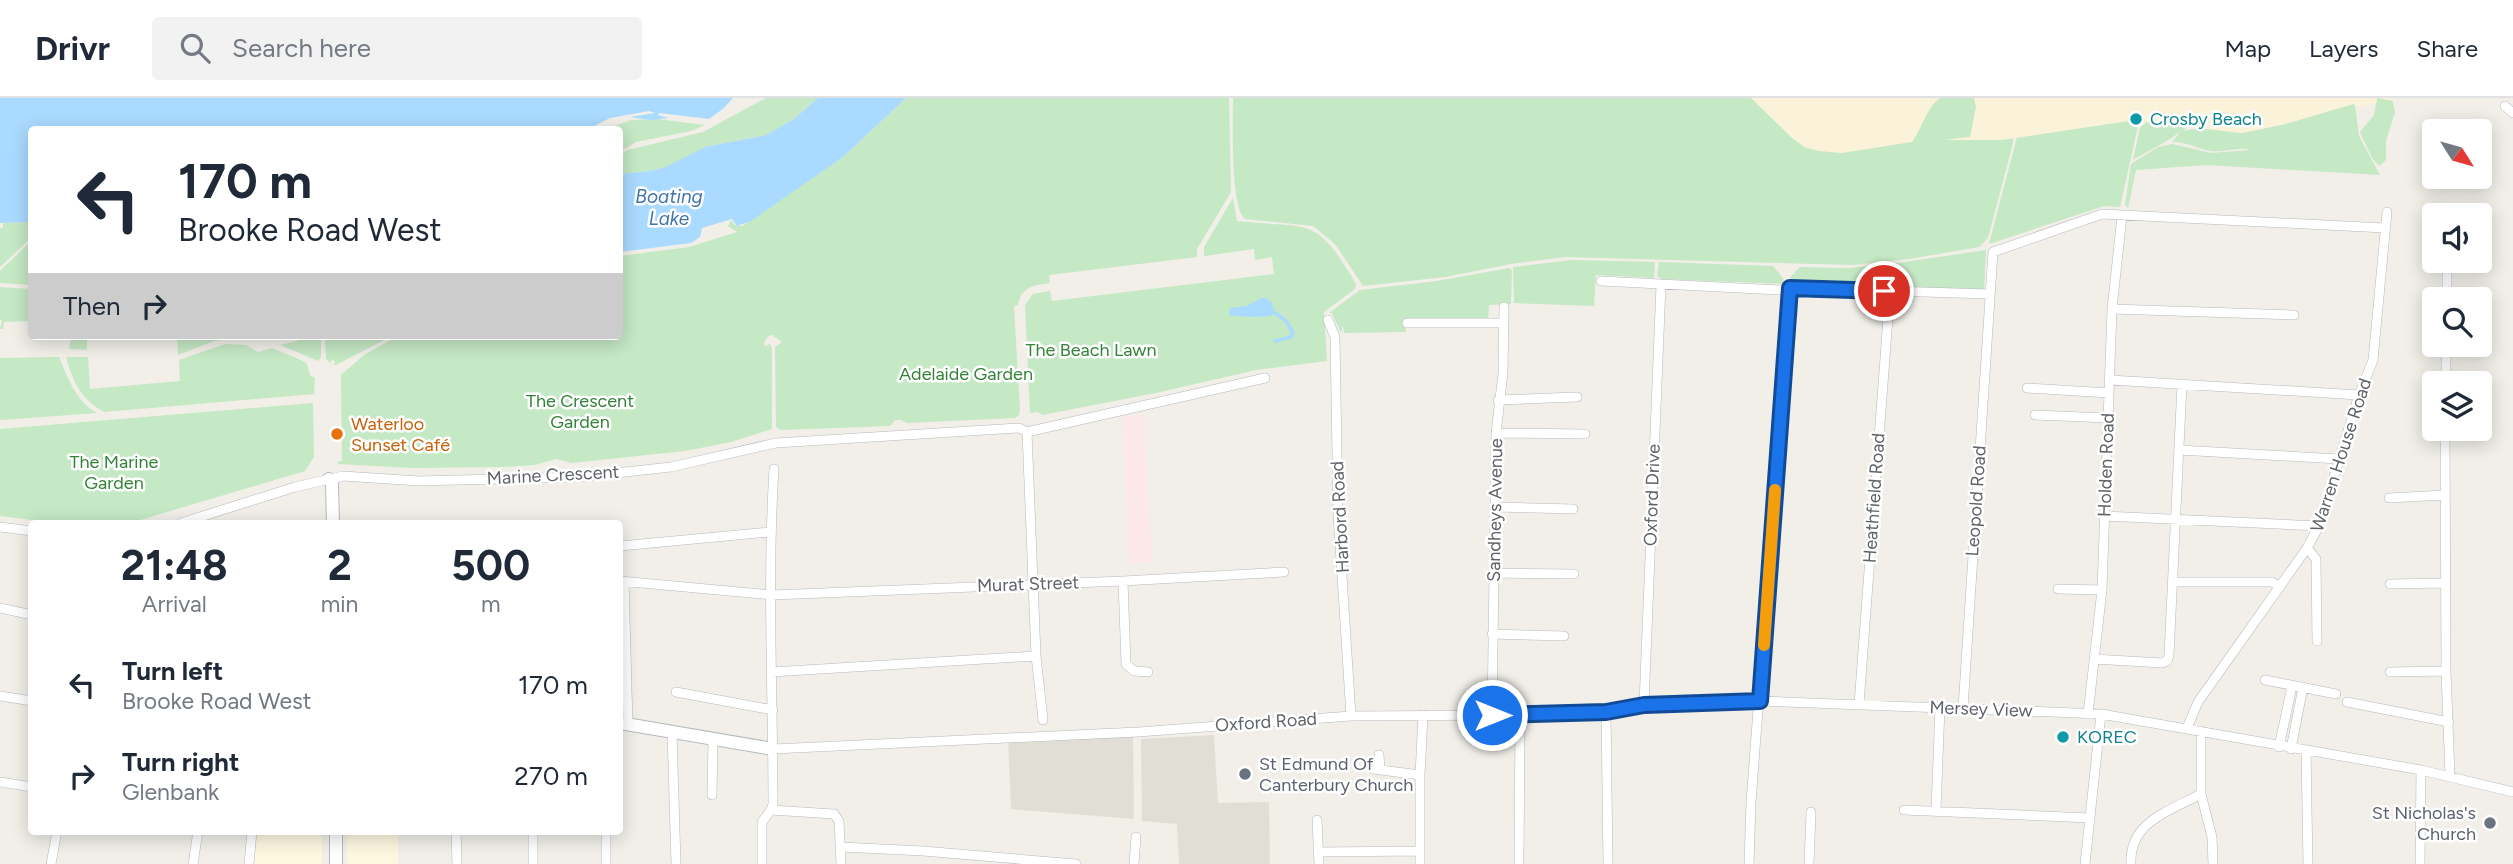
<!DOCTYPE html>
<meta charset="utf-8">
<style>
body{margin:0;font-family:Figtree,sans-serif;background:#f2f2f3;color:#1f2937;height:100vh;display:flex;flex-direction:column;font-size:26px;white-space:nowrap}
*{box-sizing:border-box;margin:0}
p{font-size:23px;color:#747a83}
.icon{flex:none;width:38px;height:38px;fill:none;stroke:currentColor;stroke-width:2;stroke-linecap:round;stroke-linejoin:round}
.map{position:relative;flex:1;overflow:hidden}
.sheet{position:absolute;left:28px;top:422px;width:595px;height:315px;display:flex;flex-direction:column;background:#fff;border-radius:7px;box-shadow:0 4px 18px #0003}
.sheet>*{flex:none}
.guide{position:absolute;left:28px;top:28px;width:595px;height:214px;border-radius:7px;box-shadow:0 4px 18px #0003;background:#fff;color:#1f2937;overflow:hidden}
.needle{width:46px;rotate:127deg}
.fabs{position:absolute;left:2422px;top:21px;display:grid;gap:14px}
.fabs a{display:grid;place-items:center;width:70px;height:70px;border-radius:7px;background:#fff;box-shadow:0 4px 18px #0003;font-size:35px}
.pin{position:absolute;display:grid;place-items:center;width:60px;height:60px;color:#fff;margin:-30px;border:4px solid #fff;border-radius:50%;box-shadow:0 2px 7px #0007}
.me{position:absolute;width:77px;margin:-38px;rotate:90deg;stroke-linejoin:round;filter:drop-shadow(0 0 5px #0008)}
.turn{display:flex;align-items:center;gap:24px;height:147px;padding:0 35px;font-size:32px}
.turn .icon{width:91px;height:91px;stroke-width:2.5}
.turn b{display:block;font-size:49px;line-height:60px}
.then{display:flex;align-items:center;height:66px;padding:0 35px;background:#0003;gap:14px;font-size:26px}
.eta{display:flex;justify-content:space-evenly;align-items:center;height:119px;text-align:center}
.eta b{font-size:42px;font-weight:700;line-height:49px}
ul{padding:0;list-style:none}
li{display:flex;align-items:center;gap:21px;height:91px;padding:0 35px}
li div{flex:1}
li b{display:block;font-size:26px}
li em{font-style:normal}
header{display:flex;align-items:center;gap:42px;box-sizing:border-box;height:98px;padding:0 35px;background:#fff;border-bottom:2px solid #e0e1e3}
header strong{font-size:33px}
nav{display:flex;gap:38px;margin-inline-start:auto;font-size:24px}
.search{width:490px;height:63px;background:#f2f2f3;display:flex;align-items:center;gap:18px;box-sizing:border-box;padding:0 24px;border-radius:7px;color:#747a83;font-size:26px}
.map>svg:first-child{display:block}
</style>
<header>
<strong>Drivr</strong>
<div class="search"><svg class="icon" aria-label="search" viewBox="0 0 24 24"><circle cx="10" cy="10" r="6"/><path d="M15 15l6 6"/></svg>Search here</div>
<nav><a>Map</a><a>Layers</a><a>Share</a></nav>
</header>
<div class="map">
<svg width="2513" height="766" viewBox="0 0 2513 766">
<rect width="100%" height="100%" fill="#f1efe8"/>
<path fill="#fef7e0" d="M258 733H322V766H254Z
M347 733H398V766H347Z"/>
<path fill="#e1ded6" d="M1133 635 1134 721 1011 711 1008 641Z
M1214 637 1218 705 1269 704 1270 766H1179L1177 726 1142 723 1141 641Z"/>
<path fill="#fce8e6" d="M1144 315 1152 464 1129 465 1122 319Z"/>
<path fill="#c5e8c5" d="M766 0H818L794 21 766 37 705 49 663 70 650 73 620 76V58L627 52 703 34Z
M906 0H1229L1231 94 1197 151V159L1049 177 1050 185C1034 187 1021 189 1018 207L1014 208 1020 313 1019 317 1015 320 907 325 901 322H895L890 328 781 332 776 329 775 249 782 244 772 237 768 238 764 245 765 248 770 246 772 250V331L731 344 685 353 572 365 556 361 535 367 502 369 412 370 338 366 337 364 342 363 341 277 364 257 398 238H620V158L689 149 737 134 728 128 731 122 735 127 742 128 843 59Z
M1233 0H2014L2013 45 1988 140 1979 149 1909 161 1853 167 1565 159 1511 166 1445 179 1363 188 1335 146 1313 128 1245 121C1230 109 1233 23 1233 0Z
M2377 0H2392L2395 14 2386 43V62L2379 68 2372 60 2360 34 2374 17Z
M2353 6 2355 7 2359 38 2380 77 2206 67 2136 72 2128 110 2125 107 2131 66 2158 49 2172 46 2211 55 2251 52C2237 48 2225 55 2211 53 2198 51 2186 43 2172 44L2181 33C2166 45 2149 52 2133 62L2140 30 2146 24 2186 30 2183 33 2200 30 2242 35 2285 26Z
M657 21 705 27 691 33 636 44 620 54V32H603L631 22Z
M2135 22 2138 28 2120 109 2104 108 1989 146 2017 39Z
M1233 100 1237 123C1311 131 1315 116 1356 186L1355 191 1324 214 1327 263 1256 272 1156 295 1042 317 1038 314 1030 315 1025 207 1033 196 1050 193 1052 203 1274 176 1272 159 1255 162 1254 151 1204 158V149Z
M31 124V140L0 169V130H3V125Z
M31 143V187L0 185V173Z
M1986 152 1984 193 1890 189 1891 166Z
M1572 162 1655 164 1654 180 1596 177 1594 208 1514 205 1513 169Z
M1659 164 1773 168 1783 180 1784 186 1662 181 1657 178Z
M1887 166 1888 189 1796 186 1790 179 1800 169 1848 170Z
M1509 170 1512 173 1511 206 1489 207 1488 222H1405L1406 234 1344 235 1343 227 1341 235 1332 215H1329L1360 192 1437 183Z
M0 189 31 191V223L4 224 3 231H0L2 223 0 221Z
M71 238H133L87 242V252L69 251Z
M177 238H224L234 241 214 243 178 257Z
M306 238H321V259L318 263 280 247 297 243Z
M325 238H392L336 267H334L335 263 332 262 330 265 326 261Z
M225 246 246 247 258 254 272 250 301 262 307 266 310 277 315 280 314 296 104 314C81 301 73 284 66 259H88L90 291 180 283 179 262Z
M59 259C68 281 76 303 97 315L0 322V260Z
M313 305 314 359 305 373 130 425H55L0 418V331Z"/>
<path fill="#fbf3d9" d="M1751 0H1940C1927 9 1922 30 1912 44L1842 55 1819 53 1804 49 1791 39Z
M1974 0H2392L2393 3 2377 0 2376 5 2361 9 2353 6 2285 26 2242 35 2146 24 2138 28 2135 22 2002 42H1944L1970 39 1976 9Z"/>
<path fill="#aadaff" d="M0 0H733L724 10 709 21 659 15 658 17 669 20 650 22 630 19 655 15 649 13 610 20 586 32H32L31 124 0 125Z
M818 0H906L843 59 751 123 737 128 732 121 702 130 700 139 691 145 620 154V76L650 73 663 70 705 49 766 37 794 21Z
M1261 200H1266L1272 205 1274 212 1271 218C1266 219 1233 219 1229 217L1230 210 1247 208Z"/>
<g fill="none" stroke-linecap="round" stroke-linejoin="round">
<path stroke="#aadaff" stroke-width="3.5" d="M1274 214 1286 223 1293 235 1291 239 1275 243"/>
<g stroke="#b5b8bc" stroke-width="10">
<path id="street" d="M2505 8 2513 15
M1601 183 1779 192
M2447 201V175
M2112 211 2294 217
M1328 222 1335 239 1338 416 1351 618
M1407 225H1504
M2110 282 2359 297
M2446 285V247
M2027 290 2109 295
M1498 302 1577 299
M2035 317 2108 320
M2445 331 2446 573 2450 678
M1027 334 1036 558 1043 622
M1027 334 1265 280
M1496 335 1585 336
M2179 352 2339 361
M774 371C767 483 773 595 773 706L771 712 834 716 839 723 841 766
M2389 400 2445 397
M1494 409 1573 411
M2104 418 2319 428
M181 425 295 389 343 378 419 383 579 379 671 369 776 345 1019 330 1027 334
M0 429 32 433
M620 448 770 434
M2307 450 2316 461 2317 543
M1493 475 1574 476
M620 483 772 497 1123 483 1284 474
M1123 483 1126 566 1134 573 1148 574
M624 484 628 627
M2172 484H2272L2280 489
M2390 486 2445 485
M2058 491 2102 492
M0 510 32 517
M1492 536 1564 538
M2094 561 2162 565 2167 563 2169 557 2182 286
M771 574 1036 558
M2390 574 2446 573
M2265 582 2336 596
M676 594 773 612
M0 598 32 603
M2347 604 2449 624
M1859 606 1890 193
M1644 607 1661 187
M1963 610 1993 154 2102 116 2385 130
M1606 614 1608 766
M2088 616 2102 492 2112 211 2122 118
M1492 617 1496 335 1503 275 1504 209
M2187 630 2198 604 2307 450 2319 428 2359 297 2373 262 2387 114
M2201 633V696L2212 739 2213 766
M672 635 676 766
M2279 649 2292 588
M773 651 1138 634 1351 618 1520 617 1606 614 1644 607 1760 603 2101 616 2421 672 2513 694
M2291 651 2303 589
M2306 653 2308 766
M1379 657 1380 672
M1373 671 1420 677
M0 684 32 689
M712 697 713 642
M1904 712 2090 720
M1936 712 1940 609
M1317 722 1319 766
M456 733 457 766
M606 733V766
M841 749 923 753 1076 766
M1319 754 1420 753
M51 766 57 733
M193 766 198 733
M249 766 252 733
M533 766V733
M762 766V724L771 712
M1134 766 1136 739
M1420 766V677L1423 617
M1519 766 1520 617
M1749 766 1751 704 1790 190 1990 196
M1809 766 1811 714
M2085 766 2101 616
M2131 766C2129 724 2169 713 2201 696
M2420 766 2421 672"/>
</g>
<g stroke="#b6babf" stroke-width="14">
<path id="secondary" d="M329 381 332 386 333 425
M620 625 773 651
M336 733V766"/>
</g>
<use href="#street" stroke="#fff" stroke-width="9"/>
<use href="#secondary" stroke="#fff" stroke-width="12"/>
</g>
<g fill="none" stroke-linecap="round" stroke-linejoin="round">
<g stroke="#114b97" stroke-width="18">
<path id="route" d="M1492 617 1606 614 1644 607 1760 603 1790 190 1884 193"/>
</g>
<use href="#route" stroke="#1a73e8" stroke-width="12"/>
<path stroke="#f59e0b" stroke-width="12" d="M1764 547 1775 392"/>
</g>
<g fill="#0f9aa8" stroke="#fff" stroke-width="2.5">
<circle cx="2136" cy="21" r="7"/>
<circle cx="2063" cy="639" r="7"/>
</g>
<circle fill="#e8710a" stroke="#fff" stroke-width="2.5" cx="337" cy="336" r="7"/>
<g fill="#6b7280" stroke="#fff" stroke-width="2.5">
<circle cx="1245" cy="676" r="7"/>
<circle cx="2490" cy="725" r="7"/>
</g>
<g text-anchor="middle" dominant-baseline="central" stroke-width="5" stroke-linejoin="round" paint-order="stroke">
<g font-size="18" fill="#0d838f" stroke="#fff" text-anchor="start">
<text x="2150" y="21">Crosby Beach</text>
<text x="2077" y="639">KOREC</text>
</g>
<g font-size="18" fill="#348238" stroke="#fff">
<text x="1091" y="252">The Beach Lawn</text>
<text x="966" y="276">Adelaide Garden</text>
<text x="580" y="303">The Crescent<tspan x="580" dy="21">Garden</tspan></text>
<text x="114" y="364">The Marine<tspan x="114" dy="21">Garden</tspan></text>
</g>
<g font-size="18" fill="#c56008" stroke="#fff" text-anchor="start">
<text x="351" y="326">Waterloo<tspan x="351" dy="21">Sunset Café</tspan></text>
</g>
<g font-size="18" fill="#5f6368" stroke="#fff">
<text transform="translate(2341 357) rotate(-72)">Warren House Road</text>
<text transform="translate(2106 367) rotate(-88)">Holden Road</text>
<text transform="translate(553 377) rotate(-3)">Marine Crescent</text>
<text transform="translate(1652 397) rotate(-88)">Oxford Drive</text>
<text transform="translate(1874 400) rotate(-86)">Heathfield Road</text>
<text transform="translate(1976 403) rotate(-86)">Leopold Road</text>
<text transform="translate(1495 412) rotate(-89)">Sandheys Avenue</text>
<text transform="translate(1340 419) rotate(-93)">Harbord Road</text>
<text transform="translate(1028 486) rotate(-2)">Murat Street</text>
<text transform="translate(1981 611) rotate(2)">Mersey View</text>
<text transform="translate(1266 624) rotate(-4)">Oxford Road</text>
</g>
<g font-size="18" fill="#5b616d" stroke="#fff" text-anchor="start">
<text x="1259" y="666">St Edmund Of<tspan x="1259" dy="21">Canterbury Church</tspan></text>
<text x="2476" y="715" text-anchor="end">St Nicholas's<tspan x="2476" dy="21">Church</tspan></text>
</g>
<g font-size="19" font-style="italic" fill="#4174aa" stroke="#fff">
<text x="669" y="98">Boating<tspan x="669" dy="22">Lake</tspan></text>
</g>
</g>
</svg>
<div class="fabs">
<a><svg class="needle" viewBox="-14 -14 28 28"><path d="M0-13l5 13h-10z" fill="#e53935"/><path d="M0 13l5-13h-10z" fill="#747a83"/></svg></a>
<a><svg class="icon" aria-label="sound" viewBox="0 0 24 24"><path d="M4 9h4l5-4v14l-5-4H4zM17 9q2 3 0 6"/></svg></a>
<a><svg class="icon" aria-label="search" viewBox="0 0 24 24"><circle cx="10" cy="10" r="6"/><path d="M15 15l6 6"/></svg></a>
<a><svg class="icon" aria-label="layers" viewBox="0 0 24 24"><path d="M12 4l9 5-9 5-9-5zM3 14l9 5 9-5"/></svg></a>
</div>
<div class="pin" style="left:1884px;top:193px;background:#d93025"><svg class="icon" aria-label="arrive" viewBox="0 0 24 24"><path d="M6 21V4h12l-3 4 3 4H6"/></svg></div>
<svg class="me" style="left:1492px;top:617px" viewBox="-20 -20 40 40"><circle r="17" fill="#1a73e8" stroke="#fff" stroke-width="3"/><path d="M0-11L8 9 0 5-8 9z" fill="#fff"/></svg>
<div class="guide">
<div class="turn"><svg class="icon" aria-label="left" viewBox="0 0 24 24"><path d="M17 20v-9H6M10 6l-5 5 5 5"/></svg><div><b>170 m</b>Brooke Road West</div></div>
<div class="then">Then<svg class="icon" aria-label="right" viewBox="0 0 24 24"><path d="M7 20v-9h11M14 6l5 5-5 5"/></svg></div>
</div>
<section class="sheet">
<div class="eta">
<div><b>21:48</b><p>Arrival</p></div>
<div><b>2</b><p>min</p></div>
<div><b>500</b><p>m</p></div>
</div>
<ul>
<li><svg class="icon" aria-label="left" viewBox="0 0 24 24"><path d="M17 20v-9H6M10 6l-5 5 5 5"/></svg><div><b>Turn left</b><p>Brooke Road West</p></div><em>170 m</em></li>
<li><svg class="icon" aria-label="right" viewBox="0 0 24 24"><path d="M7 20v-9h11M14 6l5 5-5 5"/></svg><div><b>Turn right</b><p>Glenbank</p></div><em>270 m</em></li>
</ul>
</section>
</div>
